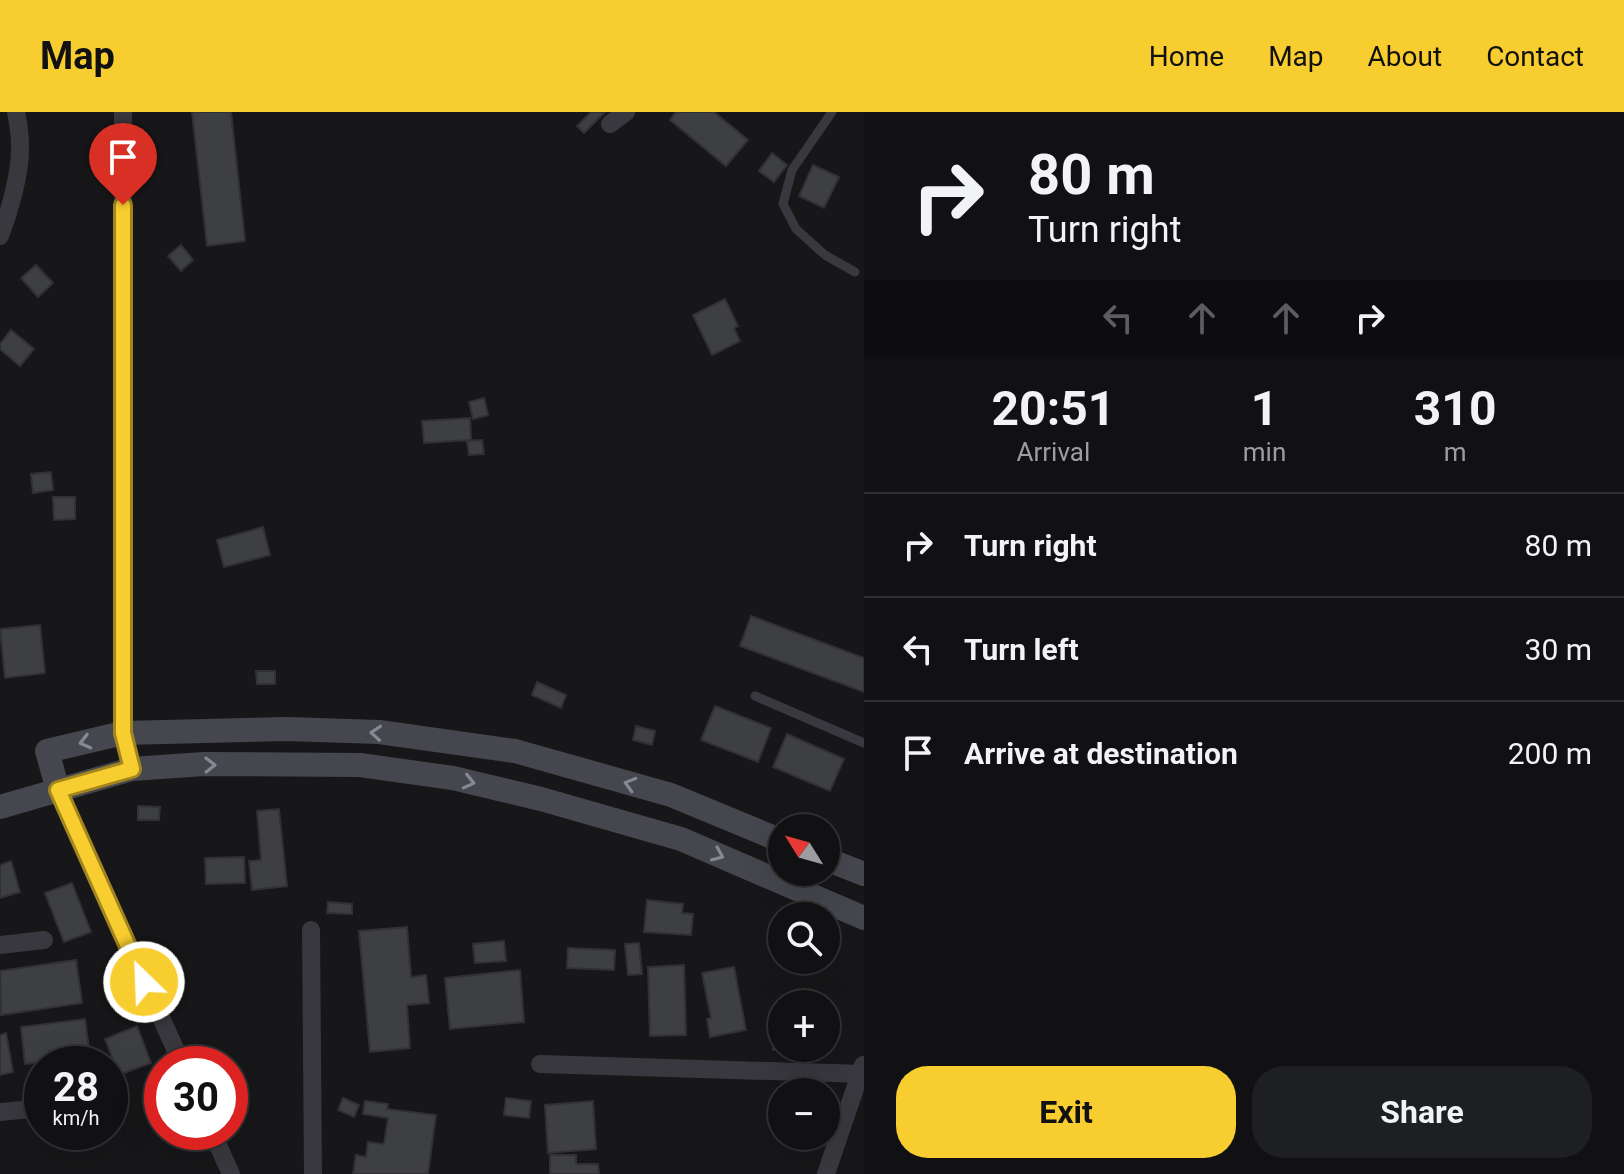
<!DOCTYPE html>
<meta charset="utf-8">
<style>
body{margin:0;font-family:Roboto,sans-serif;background:#1e1f21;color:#f1f3f6;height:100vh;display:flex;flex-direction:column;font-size:30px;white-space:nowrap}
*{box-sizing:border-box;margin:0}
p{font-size:26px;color:#9c9da0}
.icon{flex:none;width:44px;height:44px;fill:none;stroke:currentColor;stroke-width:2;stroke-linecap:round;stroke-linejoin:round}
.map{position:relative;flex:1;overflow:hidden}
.panel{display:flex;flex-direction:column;background:#111113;width:760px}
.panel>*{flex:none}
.banner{background:#111113;color:#f1f3f6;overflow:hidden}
.needle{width:52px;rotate:307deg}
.fabs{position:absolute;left:768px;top:702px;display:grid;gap:16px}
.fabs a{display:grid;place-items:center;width:72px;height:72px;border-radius:50%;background:#111113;box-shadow:0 8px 32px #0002,0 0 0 2px #303133;font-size:40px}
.speed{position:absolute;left:24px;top:934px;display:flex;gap:16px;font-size:40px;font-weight:700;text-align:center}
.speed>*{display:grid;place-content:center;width:104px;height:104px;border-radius:50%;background:#111113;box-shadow:0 8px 32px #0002,0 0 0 2px #303133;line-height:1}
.speed small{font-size:20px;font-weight:400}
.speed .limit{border:12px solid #d22;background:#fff;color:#111}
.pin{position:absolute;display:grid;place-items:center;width:68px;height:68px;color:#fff;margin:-82px -34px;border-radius:50% 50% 50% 0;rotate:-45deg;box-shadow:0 0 8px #0007}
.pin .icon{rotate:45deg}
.me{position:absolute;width:88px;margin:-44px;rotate:336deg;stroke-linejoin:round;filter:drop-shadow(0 0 6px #0008)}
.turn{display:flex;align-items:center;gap:28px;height:168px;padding:0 32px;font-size:36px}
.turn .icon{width:104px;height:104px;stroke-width:2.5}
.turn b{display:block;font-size:56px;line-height:68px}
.lanes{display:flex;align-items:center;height:76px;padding:0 32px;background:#0003;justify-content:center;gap:40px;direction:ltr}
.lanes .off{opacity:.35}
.eta{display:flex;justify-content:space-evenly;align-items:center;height:136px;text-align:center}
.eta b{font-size:48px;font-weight:700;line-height:56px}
.button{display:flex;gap:16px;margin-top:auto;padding:16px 32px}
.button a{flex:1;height:92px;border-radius:32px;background:#f8cd2f;color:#111;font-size:32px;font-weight:700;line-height:92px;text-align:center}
.button a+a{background:#1e1f21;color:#f1f3f6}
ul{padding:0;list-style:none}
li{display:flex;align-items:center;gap:24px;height:104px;padding:0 32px;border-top:2px solid #303133}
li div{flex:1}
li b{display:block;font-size:30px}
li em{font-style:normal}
header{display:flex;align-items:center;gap:48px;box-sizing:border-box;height:112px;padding:0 40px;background:#f8cd2f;color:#111}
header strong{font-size:38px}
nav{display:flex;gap:44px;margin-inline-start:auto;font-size:28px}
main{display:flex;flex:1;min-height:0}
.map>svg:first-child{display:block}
</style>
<header>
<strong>Map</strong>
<nav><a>Home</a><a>Map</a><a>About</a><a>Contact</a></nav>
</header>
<main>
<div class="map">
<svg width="864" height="1062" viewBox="0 0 864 1062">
<rect width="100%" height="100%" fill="#171719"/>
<path fill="#3e3f43" stroke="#313135" stroke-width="2" d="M192 0H231L245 129 207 134Z
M591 0H605L584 21 577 14Z
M676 0H714L748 28 726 54 670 8Z
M772 41 787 53 774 70 759 59Z
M813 53 839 65 824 96 799 84Z
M181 133 193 148 181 159 168 144Z
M36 153 53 171 38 185 21 166Z
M725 187 738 214 734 216 740 229 712 243 693 203Z
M11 218 34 237 20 254 0 237V232Z
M484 286 488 303 473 307 469 290Z
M470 306 471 328 424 331 422 309Z
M482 328 484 342 469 343 467 329Z
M51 360 53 378 33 381 31 362Z
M53 385H75V407L54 408Z
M263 415 270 443 224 455 217 428Z
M751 504 864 546V580L740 534Z
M40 513 45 561 5 566 0 517Z
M256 559H275V572H257Z
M537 570 566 583 561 596 532 583Z
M715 594 771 616 758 650 701 628Z
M636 614 655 619 652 633 633 628Z
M787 622 844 647 830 679 773 655Z
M138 694 160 695 159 708H138Z
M279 697 287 774 252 778 249 749 261 748 257 699Z
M244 745 245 771 206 772 205 746Z
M11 749 20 780 0 786V753Z
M72 771 91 820 64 830 45 781Z
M647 788 683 792 682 801 693 802 691 823 644 820Z
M328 790 352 792V802L327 801Z
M407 815 411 865 426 863 429 891 407 893 410 936 370 940 359 819Z
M504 829 506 849 475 851 473 832Z
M639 831 642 862 628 863 625 832Z
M568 836 615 838 614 858 567 856Z
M76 848 82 891 1 903 0 859Z
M684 853 686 923 650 924 648 855Z
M734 855 746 918 710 925 707 907 711 906 702 861Z
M520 858 524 910 450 917 445 866Z
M85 907 90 945 67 948 66 937 49 939 50 949 25 952 21 915Z
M782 913V936H790L773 938 772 914Z
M137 914 151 951 119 963 105 927Z
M6 921 13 960 0 963V923Z
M343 986 359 993 354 1005 338 998Z
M506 986 531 989 529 1006 504 1003Z
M365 989 388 992 387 997 436 1003 428 1062H353L356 1043 366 1045 368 1030 384 1032 388 1006 363 1002Z
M593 989 596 1037 548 1041 545 993Z
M550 1043H576V1052H598L599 1062H550Z"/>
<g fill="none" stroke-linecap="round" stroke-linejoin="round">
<path stroke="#38383e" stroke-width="9" d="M832 0 792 58 783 92 796 117 825 143 855 160
M755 584 864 631"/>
<path stroke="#38383e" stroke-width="18" d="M123 0V621
M610 12 626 0
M0 124C10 98 21 60 20 32 20 21 18 10 16 0
M58 678 182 952
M311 818 313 1062
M0 833 44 828
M540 952 864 962
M0 1000 42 996
M212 1020 231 1062
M826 1062 863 953"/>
<path stroke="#46474e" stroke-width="24" d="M58 678 47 639 123 621 287 617 379 620 515 639 671 683 782 729
M0 695 132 657 204 652 360 653 453 666 541 687 681 727 864 806
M826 747 864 762"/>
</g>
<defs><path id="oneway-chevron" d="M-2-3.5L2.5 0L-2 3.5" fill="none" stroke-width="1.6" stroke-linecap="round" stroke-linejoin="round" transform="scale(2)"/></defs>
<g stroke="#868994">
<use href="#oneway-chevron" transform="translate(376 621) rotate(-176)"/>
<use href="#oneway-chevron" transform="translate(85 630) rotate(166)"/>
<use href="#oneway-chevron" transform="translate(210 653) rotate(-1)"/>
<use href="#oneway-chevron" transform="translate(469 670) rotate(13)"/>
<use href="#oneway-chevron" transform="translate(630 672) rotate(-164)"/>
<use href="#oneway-chevron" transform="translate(718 743) rotate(23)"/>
</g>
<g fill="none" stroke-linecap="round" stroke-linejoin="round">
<g stroke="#a1851f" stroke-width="20">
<path id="route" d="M123 93V621L132 657 58 678 144 870"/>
</g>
<use href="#route" stroke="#f8cd2f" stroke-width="14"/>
</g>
</svg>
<div class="fabs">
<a><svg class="needle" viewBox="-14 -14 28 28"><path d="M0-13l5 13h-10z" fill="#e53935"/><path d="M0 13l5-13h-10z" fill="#9c9da0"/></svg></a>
<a><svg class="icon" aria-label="search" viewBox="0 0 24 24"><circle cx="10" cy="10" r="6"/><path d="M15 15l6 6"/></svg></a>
<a>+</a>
<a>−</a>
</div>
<div class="speed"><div>28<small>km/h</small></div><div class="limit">30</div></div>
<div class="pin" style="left:123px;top:93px;background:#d93025"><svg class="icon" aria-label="arrive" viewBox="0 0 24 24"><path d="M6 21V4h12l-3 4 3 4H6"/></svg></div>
<svg class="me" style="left:144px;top:870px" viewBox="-20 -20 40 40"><circle r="17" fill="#f8cd2f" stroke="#fff" stroke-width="3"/><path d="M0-11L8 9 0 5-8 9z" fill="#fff"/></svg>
</div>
<section class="panel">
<div class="banner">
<div class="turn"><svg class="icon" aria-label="right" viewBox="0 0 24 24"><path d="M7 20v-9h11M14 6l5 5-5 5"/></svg><div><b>80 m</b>Turn right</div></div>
<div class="lanes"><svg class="icon off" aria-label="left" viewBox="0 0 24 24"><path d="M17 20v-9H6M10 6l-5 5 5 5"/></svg><svg class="icon off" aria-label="ahead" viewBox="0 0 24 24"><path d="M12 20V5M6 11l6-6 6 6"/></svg><svg class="icon off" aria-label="ahead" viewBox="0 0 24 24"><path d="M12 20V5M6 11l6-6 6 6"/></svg><svg class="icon" aria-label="right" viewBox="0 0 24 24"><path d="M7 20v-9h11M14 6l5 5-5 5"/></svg></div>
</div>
<div class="eta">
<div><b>20:51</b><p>Arrival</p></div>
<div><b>1</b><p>min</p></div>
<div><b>310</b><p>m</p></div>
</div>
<ul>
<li><svg class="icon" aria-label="right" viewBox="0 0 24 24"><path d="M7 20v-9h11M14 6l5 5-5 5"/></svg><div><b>Turn right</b></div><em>80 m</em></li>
<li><svg class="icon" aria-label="left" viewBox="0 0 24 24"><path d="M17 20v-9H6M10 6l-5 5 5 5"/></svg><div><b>Turn left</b></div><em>30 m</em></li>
<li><svg class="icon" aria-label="arrive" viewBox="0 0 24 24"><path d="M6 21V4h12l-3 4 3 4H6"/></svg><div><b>Arrive at destination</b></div><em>200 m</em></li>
</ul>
<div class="button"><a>Exit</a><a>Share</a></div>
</section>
</main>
